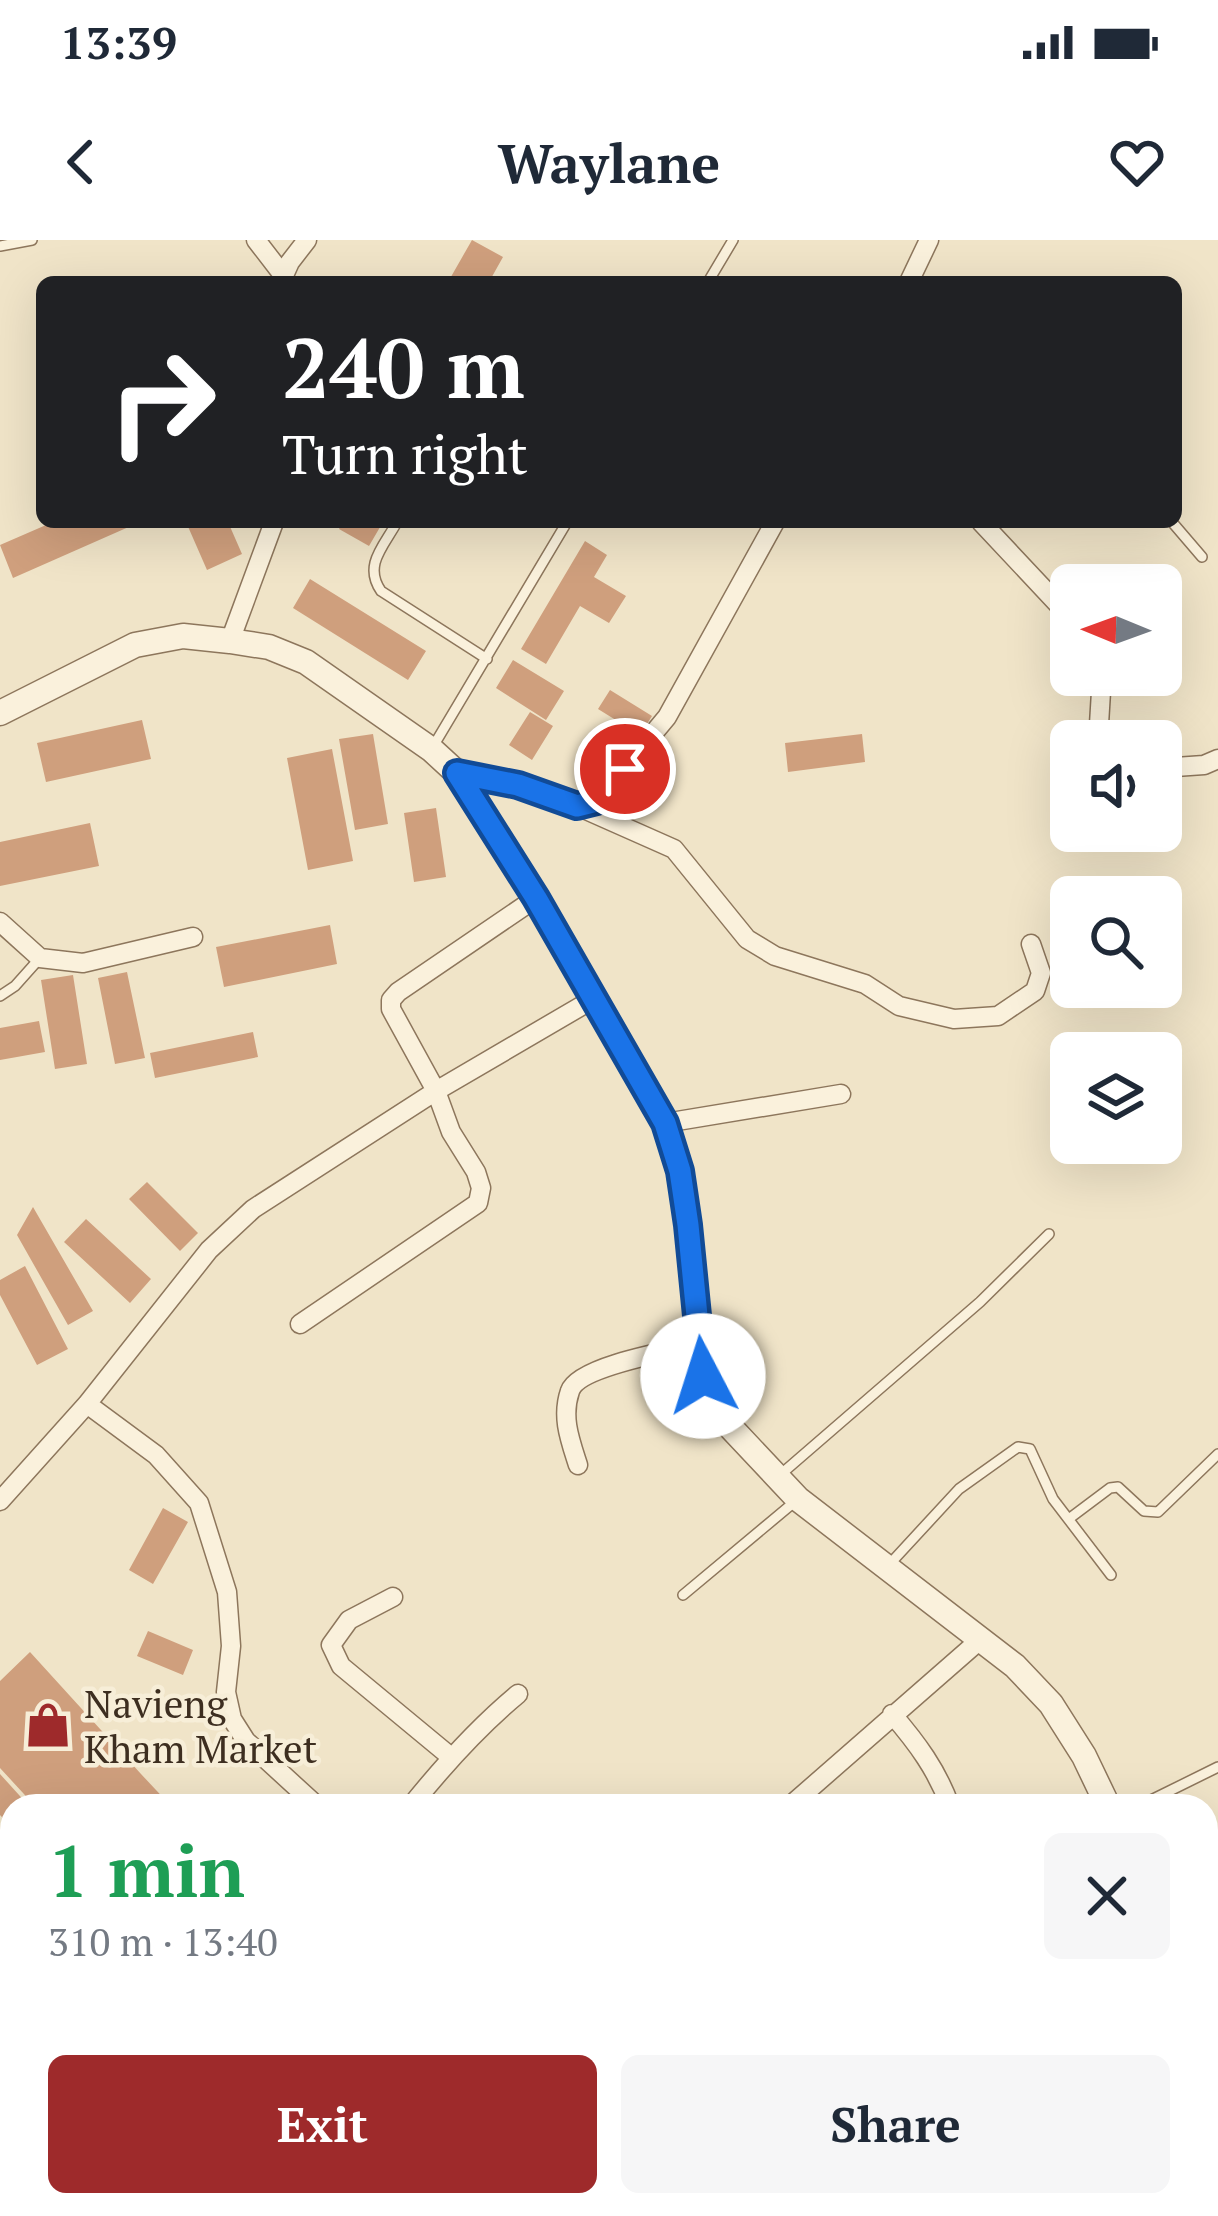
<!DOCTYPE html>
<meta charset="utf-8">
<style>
body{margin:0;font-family:"PT Serif",serif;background:#f6f6f7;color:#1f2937;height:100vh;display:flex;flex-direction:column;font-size:45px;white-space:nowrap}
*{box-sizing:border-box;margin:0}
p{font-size:39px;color:#747a83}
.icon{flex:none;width:66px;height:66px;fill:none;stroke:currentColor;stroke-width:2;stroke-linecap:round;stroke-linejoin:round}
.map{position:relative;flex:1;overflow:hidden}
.side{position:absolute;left:0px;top:1554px;width:1218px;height:423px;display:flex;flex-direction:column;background:#fff;border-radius:36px 36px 0 0;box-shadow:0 12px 48px #0002}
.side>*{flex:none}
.hud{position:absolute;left:36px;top:36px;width:1146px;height:252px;border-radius:18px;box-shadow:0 12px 48px #0002;background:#202124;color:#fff;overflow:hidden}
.needle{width:78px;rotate:271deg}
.buttons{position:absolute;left:1050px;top:324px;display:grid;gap:24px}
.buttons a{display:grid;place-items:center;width:132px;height:132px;border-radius:18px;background:#fff;box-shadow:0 12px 48px #0002;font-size:60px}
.pin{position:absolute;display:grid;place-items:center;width:102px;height:102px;color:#fff;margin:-51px;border:6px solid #fff;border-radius:50%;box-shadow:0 3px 12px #0007}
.me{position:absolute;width:132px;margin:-66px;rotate:355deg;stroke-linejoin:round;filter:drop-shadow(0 0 9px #0008)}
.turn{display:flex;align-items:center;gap:42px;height:252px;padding:0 48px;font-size:54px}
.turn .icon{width:156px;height:156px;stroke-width:2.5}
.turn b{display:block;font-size:84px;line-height:102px}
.round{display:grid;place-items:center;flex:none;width:126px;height:126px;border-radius:18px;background:#f6f6f7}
.overview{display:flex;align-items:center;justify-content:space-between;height:204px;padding:0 48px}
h1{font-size:72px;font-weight:700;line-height:90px;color:#1e9e55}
.cta{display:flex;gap:24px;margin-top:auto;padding:24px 48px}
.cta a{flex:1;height:138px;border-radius:18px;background:#9e2a2b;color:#fff;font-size:48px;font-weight:700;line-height:138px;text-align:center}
.cta a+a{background:#f6f6f7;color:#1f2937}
.status{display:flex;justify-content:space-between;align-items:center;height:84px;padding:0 60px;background:#fff;direction:ltr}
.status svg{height:33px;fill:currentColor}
header{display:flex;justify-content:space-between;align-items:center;height:156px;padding:0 48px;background:#fff;font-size:54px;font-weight:700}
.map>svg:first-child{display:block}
</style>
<div class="status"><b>13:39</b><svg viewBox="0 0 49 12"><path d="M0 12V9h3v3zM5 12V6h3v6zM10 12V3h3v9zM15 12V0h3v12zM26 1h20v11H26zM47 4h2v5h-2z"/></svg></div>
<header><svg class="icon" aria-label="back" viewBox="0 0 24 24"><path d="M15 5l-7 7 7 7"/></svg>Waylane<svg class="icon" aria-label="heart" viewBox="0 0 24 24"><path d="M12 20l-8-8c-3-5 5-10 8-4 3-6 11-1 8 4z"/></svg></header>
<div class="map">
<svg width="1218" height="1976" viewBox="0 0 1218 1976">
<rect width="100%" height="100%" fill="#f0e4c8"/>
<path fill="#cf9f7d" d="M472 0 503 17 489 42H448Z
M53 282H140L13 338 0 305Z
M186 282H228L242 314 207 330Z
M343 282H383L369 306 339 289Z
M585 301 607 315 594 337 626 356 609 383 580 366 546 424 521 409Z
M310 339 426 411 408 440 293 368Z
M513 420 564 451 546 480 496 448Z
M610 450 652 476 640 495 598 469Z
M530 472 553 486 532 520 509 505Z
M142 480 151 519 46 542 37 503Z
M373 494 388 584 355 590 339 499Z
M862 494 865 522 788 532 785 503Z
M332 509 353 621 308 630 287 518Z
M436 568 446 637 414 642 404 573Z
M90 583 99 626 0 646V602Z
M330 685 337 724 224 747 216 707Z
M127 732 145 818 115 824 98 738Z
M73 735 87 824 55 829 41 740Z
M39 781 45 812 0 820V788Z
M253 792 258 817 155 838 150 813Z
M147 942 198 993 180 1011 129 959Z
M33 967 93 1071 68 1085 17 995Z
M86 979 151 1039 130 1063 64 1002Z
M25 1026 68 1109 37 1125 0 1055V1040Z
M163 1268 188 1282 153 1344 129 1330Z
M148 1391 193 1410 183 1435 137 1416Z
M30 1412 141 1534 171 1566H35L0 1528V1441Z
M0 1534 29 1566H12V1588L0 1575Z
M12 1700V1756L0 1769V1713Z
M1216 1923 1218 1976H1164L1159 1965H1206V1927Z"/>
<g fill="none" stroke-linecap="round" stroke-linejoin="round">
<g stroke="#8d765c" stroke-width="12">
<path id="service" d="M0 6 32 0
M708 42 733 0
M397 282C384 306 363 325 381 351L487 419
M1172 282 1202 317
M434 505 567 282
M0 756 15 746 40 718
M780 1235 980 1062 1049 994
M1070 1278 1110 1248 1118 1247 1144 1271 1158 1272 1218 1214
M887 1327 959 1249 1018 1207 1030 1209 1053 1259 1111 1335
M683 1355 798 1259
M1139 1566 1218 1527"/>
</g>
<g stroke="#8d765c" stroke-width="21">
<path id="minor" d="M256 0 283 35
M281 42 290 22 307 0
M909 42 929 0
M981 282 1071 378
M230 401 274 282
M1098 501 1102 435
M1161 528 1204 525 1218 519
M457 533 518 545 577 566 597 561 667 477 775 282
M577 566 674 609 747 699 775 716 865 744 899 766 954 779 998 776 1035 751 1041 733 1031 704
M0 682 40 718 83 723 193 697
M665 883 841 854
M300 1084 478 963 481 948 476 932 451 892 436 851 391 769V760L398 752 536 658
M87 1164 156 1215 199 1263 227 1352 231 1406 226 1452 232 1479 246 1501 317 1566
M578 1225C570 1200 561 1177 570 1151 578 1126 674 1110 700 1104
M0 1261 87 1164 209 1010 253 969 436 851 595 758
M393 1357 349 1380 331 1405 341 1426 451 1517
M892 1474C917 1503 937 1530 950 1566
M411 1566C444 1525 477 1488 518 1454
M790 1566 981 1399
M751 1965 757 1976
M333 1976 345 1965"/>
</g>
<g stroke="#8d765c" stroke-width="27">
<path id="tertiary" d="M0 473 135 405 183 396 230 401 269 407 306 422 432 510 457 533 536 658 665 883 679 931 688 985 703 1136 719 1175 798 1259 1015 1426 1051 1464 1084 1516 1108 1566
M1206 1748 1218 1767"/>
</g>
<g stroke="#6f573f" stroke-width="30">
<path id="secondary" d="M0 1830 12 1843
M121 1965 131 1976"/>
</g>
<use href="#service" stroke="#faf1dc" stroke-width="9"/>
<use href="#minor" stroke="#faf1dc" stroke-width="18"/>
<use href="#tertiary" stroke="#faf1dc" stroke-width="24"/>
<use href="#secondary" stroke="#faf1dc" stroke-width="27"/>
</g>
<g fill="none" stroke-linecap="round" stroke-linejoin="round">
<g stroke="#114b97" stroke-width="30">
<path id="route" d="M625 529 597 561 577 566 518 545 457 533 536 658 665 883 680 931 688 985 703 1136"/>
</g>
<use href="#route" stroke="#1a73e8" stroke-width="21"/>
</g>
<defs>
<g id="shop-bare" transform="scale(3.6)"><path d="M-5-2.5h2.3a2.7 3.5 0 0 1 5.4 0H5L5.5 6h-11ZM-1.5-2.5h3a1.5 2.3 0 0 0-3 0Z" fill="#9e2a2b" stroke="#f7eed8" stroke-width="2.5" paint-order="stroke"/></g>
</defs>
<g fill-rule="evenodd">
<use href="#shop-bare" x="48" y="1485"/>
</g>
<g text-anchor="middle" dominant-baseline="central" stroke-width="9" stroke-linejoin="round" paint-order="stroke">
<g font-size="39" fill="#3d2e20" stroke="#f7eed8" text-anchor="start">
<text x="84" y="1463">Navieng<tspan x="84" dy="45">Kham Market</tspan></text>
</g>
</g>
</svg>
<div class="buttons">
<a><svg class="needle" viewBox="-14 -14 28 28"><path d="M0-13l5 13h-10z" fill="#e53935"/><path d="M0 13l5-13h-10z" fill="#747a83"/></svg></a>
<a><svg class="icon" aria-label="sound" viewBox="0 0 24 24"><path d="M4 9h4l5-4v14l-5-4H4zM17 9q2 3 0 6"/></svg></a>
<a><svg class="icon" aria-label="search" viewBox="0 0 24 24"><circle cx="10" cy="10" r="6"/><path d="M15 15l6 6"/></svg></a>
<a><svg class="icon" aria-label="layers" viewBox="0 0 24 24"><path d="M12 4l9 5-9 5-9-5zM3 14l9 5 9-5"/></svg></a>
</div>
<div class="pin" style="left:625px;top:529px;background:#d93025"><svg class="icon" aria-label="arrive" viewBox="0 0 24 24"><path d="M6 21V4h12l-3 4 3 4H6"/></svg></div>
<svg class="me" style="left:703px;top:1136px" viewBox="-20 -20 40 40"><circle r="19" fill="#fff"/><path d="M0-13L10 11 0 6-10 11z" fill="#1a73e8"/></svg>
<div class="hud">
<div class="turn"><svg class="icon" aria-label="right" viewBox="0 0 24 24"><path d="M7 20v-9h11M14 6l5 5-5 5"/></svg><div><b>240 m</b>Turn right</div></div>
</div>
<section class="side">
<div class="overview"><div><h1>1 min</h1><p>310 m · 13:40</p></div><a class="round"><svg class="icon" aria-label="close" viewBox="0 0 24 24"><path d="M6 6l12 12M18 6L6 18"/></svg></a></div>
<div class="cta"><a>Exit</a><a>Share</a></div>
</section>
</div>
